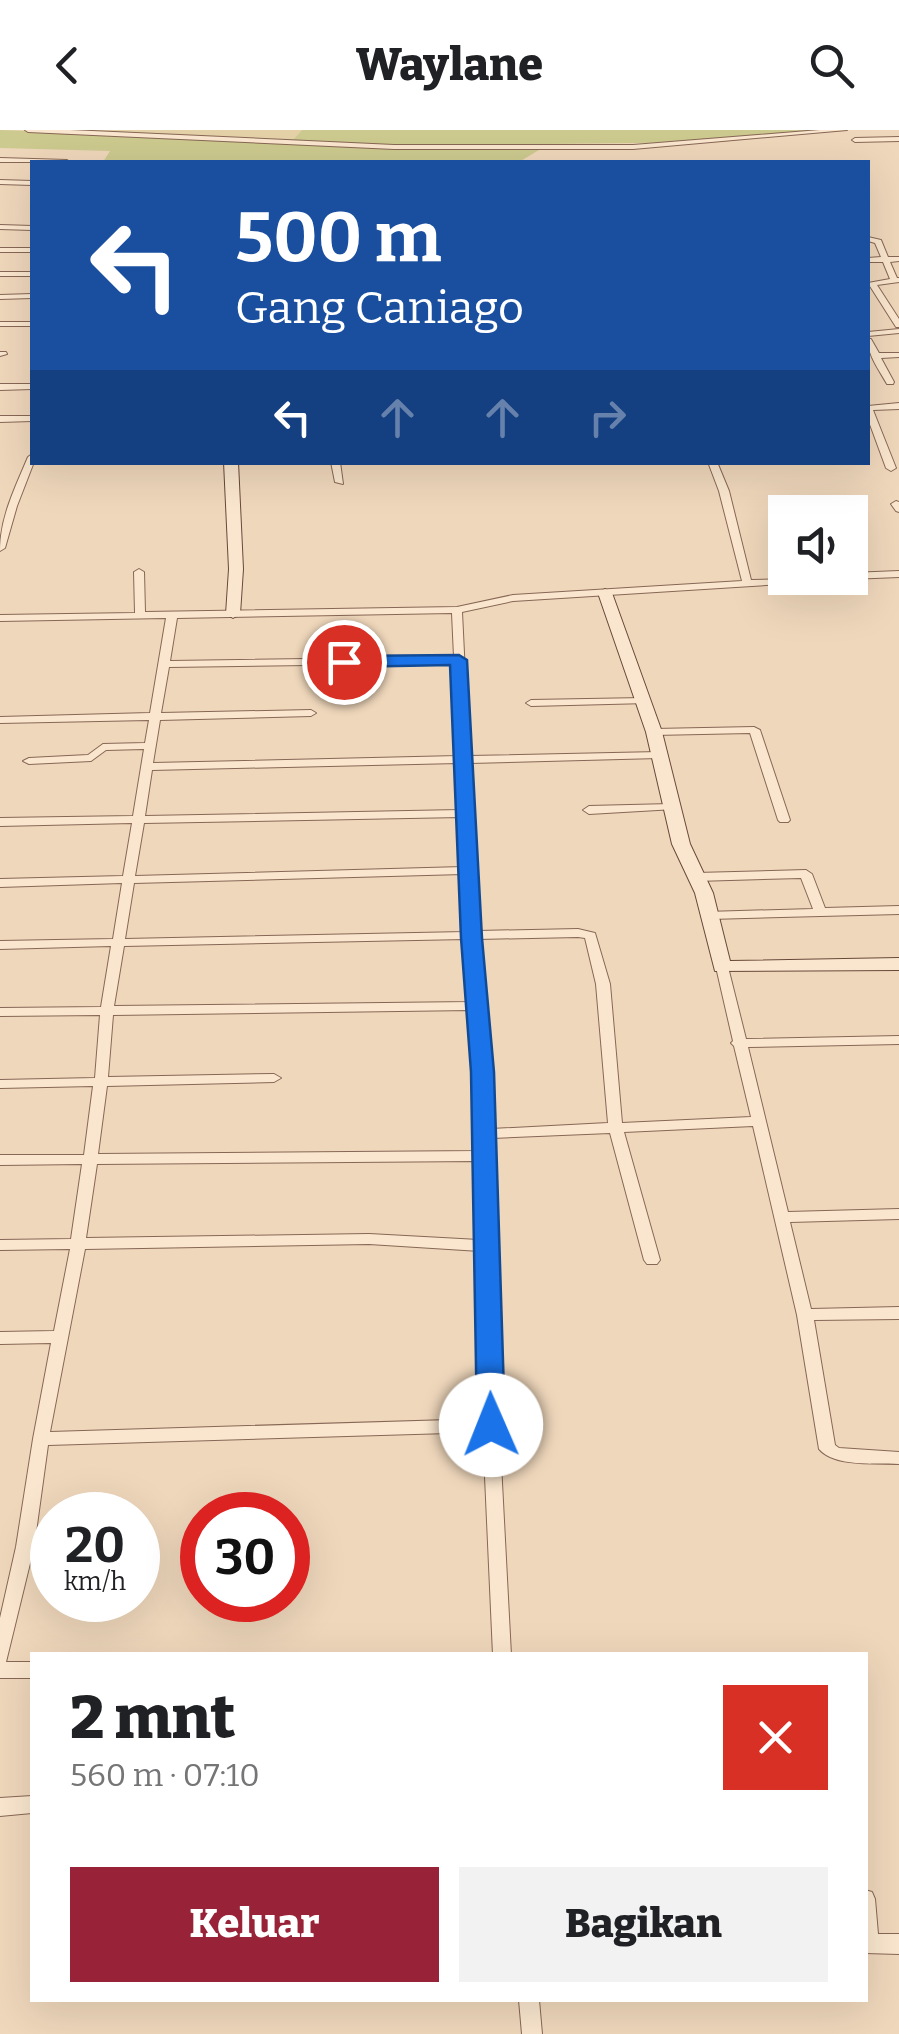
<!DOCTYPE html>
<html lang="id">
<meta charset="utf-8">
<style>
body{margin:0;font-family:Bitter,serif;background:#f2f2f2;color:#202124;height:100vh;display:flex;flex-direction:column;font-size:38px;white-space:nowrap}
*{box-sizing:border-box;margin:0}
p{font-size:32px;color:#757577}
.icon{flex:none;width:55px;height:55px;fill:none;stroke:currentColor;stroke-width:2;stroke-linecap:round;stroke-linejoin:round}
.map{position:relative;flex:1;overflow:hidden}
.panel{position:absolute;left:30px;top:1522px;width:838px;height:350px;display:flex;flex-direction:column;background:#fff;border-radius:0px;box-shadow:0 10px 40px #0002}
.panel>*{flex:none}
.banner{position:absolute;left:30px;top:30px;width:840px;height:305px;border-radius:0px;box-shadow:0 10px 40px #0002;background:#1a4fa0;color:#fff;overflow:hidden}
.buttons{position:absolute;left:768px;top:365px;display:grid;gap:20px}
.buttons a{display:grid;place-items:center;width:100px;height:100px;border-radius:0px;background:#fff;box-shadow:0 10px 40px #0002;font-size:50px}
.speed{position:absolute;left:30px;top:1362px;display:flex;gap:20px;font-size:50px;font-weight:700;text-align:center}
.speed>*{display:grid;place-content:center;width:130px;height:130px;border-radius:50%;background:#fff;box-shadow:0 10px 40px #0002;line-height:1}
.speed small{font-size:25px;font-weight:400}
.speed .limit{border:15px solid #d22;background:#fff;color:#111}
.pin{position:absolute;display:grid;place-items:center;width:85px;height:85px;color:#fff;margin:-42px;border:5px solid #fff;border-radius:50%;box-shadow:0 2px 10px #0007}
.me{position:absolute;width:110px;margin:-55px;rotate:359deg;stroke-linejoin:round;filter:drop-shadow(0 0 8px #0008)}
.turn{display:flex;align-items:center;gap:35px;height:210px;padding:0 40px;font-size:45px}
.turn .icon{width:130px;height:130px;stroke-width:2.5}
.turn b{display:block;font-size:70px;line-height:85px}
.lanes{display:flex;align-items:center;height:95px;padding:0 40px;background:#0003;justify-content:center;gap:50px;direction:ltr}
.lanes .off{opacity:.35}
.round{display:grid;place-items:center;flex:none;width:105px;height:105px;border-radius:0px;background:#f2f2f2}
.summary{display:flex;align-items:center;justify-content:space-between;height:170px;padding:0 40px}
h1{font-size:60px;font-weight:800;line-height:75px}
.action{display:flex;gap:20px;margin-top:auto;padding:20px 40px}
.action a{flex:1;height:115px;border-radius:0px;background:#982237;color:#fff;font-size:40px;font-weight:800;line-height:115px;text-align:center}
.action a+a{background:#f2f2f2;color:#202124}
header{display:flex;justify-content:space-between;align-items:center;height:130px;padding:0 40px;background:#fff;font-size:45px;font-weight:800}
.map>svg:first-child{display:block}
</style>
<header><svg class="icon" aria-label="back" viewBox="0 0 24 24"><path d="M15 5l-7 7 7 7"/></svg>Waylane<svg class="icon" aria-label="search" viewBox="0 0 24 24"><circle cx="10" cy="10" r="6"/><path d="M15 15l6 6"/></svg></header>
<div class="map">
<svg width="899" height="1904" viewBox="0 0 899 1904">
<rect width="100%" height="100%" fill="#efd7bb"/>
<path fill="#e5d1a8" d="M50 0H302L293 10Z"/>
<path fill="#cdca8f" d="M0 0 293 10 302 0H836L720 12 549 14 519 32H103L110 21 0 18Z"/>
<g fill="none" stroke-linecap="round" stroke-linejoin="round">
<g stroke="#876755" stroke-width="2">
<path id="street" d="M25 0H70L394 15H633L820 0H847L633 19H394L28 2Z
M899 7V11L855 12 852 10 855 8Z
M0 28 67 30 70 32H0Z
M0 50 32 51V55L0 54Z
M0 95 32 96V100L0 99Z
M868 107 881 110 888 127H899V131L890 132 897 148H899V152L877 155 899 189V197H896L868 153 890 149 883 132H868V128L881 127 875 113 868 111Z
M0 118H32V122H0Z
M0 142H32V146H0Z
M32 164V168L0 169V165Z
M0 192H32V196H0Z
M899 199V203L868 206V202Z
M868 209H871L879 223H899V227L881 228 894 252 893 254H887C879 240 867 224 868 209Z
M0 222H6L7 224 0 226Z
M0 254H32V259L0 260Z
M899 273V279L873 280 896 338 891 341 886 338 868 289V276Z
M0 286H32V291L0 292Z
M32 324 34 332 17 376 5 418 0 421C0 387 15 358 28 327Z
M331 332H340L343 354 335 352Z
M708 332H717L729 361 751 450 835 448 830 451 513 471 462 482 469 626 659 622 665 625 659 628 470 633 478 801 578 799 595 803 610 854 622 993 751 987 734 916 731 913 733 911 716 837 717 834 722 833 728 837 746 909 899 906V914L748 917 788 1082 899 1079V1089L790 1092 811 1179 899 1177V1189L814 1190 835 1315 839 1318 899 1322V1334C876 1333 834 1337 819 1319L797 1185 753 996 624 1002 660 1130 657 1134H647L644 1130 610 1003 492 1008 499 1295 511 1525H493L483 1302 48 1315 34 1417 6 1532H32V1548H0V1488L16 1417 33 1309 51 1213 0 1214V1202L54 1201 70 1119 0 1120V1110L71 1109 82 1034 0 1035V1025H84L93 956 0 958V950L95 948 100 885 0 886V878L101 877 111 816 0 819V811L113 809 122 753 0 757V749L123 746 132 693 0 696V688L133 686 144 619 106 620 91 631 29 634 23 631 29 628 88 625 103 614 145 613 149 590 0 593V587L150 583 166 488 0 491V485L135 483 134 442 139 439 144 442 145 482 457 477 513 465 742 451 719 361ZM452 483 454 527 170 531 177 488ZM454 533 458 626 153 633 160 590 311 586 316 583 311 580 161 583 169 537ZM458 633 460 680 145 686 152 640ZM461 687 463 737 135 746 144 693ZM463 744 465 802 125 809 134 753ZM578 807 585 808 596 854 608 993 491 999 486 876 478 809ZM466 809 471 872 114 876 124 816ZM471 880 476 942 478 1021 98 1024 107 956 274 952 281 948 274 944 108 947 113 885ZM478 1031 479 1110 369 1104 86 1108 97 1034ZM369 1114 480 1121 483 1289 50 1302 85 1119Z
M896 371 899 372V382L896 381 891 374Z
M899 441V447L850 449 846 448H850V443Z
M644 568 648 569V573L531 576 526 573 531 570Z
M754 597 760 600 790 690 788 692H780L778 690 750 603 654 605 648 602 654 599Z
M671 674 675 675V679L589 684 583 680 589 676Z
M806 740 812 744 825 778 899 776V784L710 789 704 785 706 782 813 779 801 748 696 751 690 747 696 743Z
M32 1666V1683L0 1686V1668Z
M865 1760 872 1762 875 1769 878 1804H899V1824L865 1823Z
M519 1870H539L542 1904H522Z"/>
</g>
<g stroke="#684838" stroke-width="2">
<path id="secondary" d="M224 332H238L243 439 240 484 233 488 226 484 229 439Z
M605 459 612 463 662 602 690 714 713 763 730 831 899 828V840L715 841 695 763 672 714 646 602 598 463Z"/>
</g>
<use href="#street" fill="#fae6ce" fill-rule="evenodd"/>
<use href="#secondary" fill="#fae6ce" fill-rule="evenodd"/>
</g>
<path fill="#1a73e8" stroke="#114b97" stroke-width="2.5" d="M459 525 467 530 482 808 494 942 505 1295 501 1303 491 1306 481 1303 477 1295 471 942 461 808 450 535 344 537 335 532 344 526Z"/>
</svg>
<div class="buttons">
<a><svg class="icon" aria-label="sound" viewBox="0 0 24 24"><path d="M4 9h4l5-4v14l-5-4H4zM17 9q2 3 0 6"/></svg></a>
</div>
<div class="speed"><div>20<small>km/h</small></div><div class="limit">30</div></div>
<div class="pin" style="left:344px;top:532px;background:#d93025"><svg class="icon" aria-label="arrive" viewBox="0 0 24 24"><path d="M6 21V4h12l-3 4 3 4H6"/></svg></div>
<svg class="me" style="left:491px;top:1295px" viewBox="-20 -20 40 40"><circle r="19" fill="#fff"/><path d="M0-13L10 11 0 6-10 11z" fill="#1a73e8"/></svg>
<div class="banner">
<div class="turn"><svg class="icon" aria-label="left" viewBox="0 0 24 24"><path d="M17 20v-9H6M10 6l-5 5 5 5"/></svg><div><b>500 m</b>Gang Caniago</div></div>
<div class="lanes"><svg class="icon" aria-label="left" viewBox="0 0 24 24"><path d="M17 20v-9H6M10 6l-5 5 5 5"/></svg><svg class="icon off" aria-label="ahead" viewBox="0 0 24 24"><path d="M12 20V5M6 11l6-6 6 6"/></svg><svg class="icon off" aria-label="ahead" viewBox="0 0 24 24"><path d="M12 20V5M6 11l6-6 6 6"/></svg><svg class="icon off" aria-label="right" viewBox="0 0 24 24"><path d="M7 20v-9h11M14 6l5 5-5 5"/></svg></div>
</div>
<section class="panel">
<div class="summary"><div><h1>2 mnt</h1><p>560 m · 07:10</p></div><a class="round" style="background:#d93025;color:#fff"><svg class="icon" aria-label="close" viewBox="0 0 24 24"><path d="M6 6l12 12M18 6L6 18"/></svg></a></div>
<div class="action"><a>Keluar</a><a>Bagikan</a></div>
</section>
</div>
